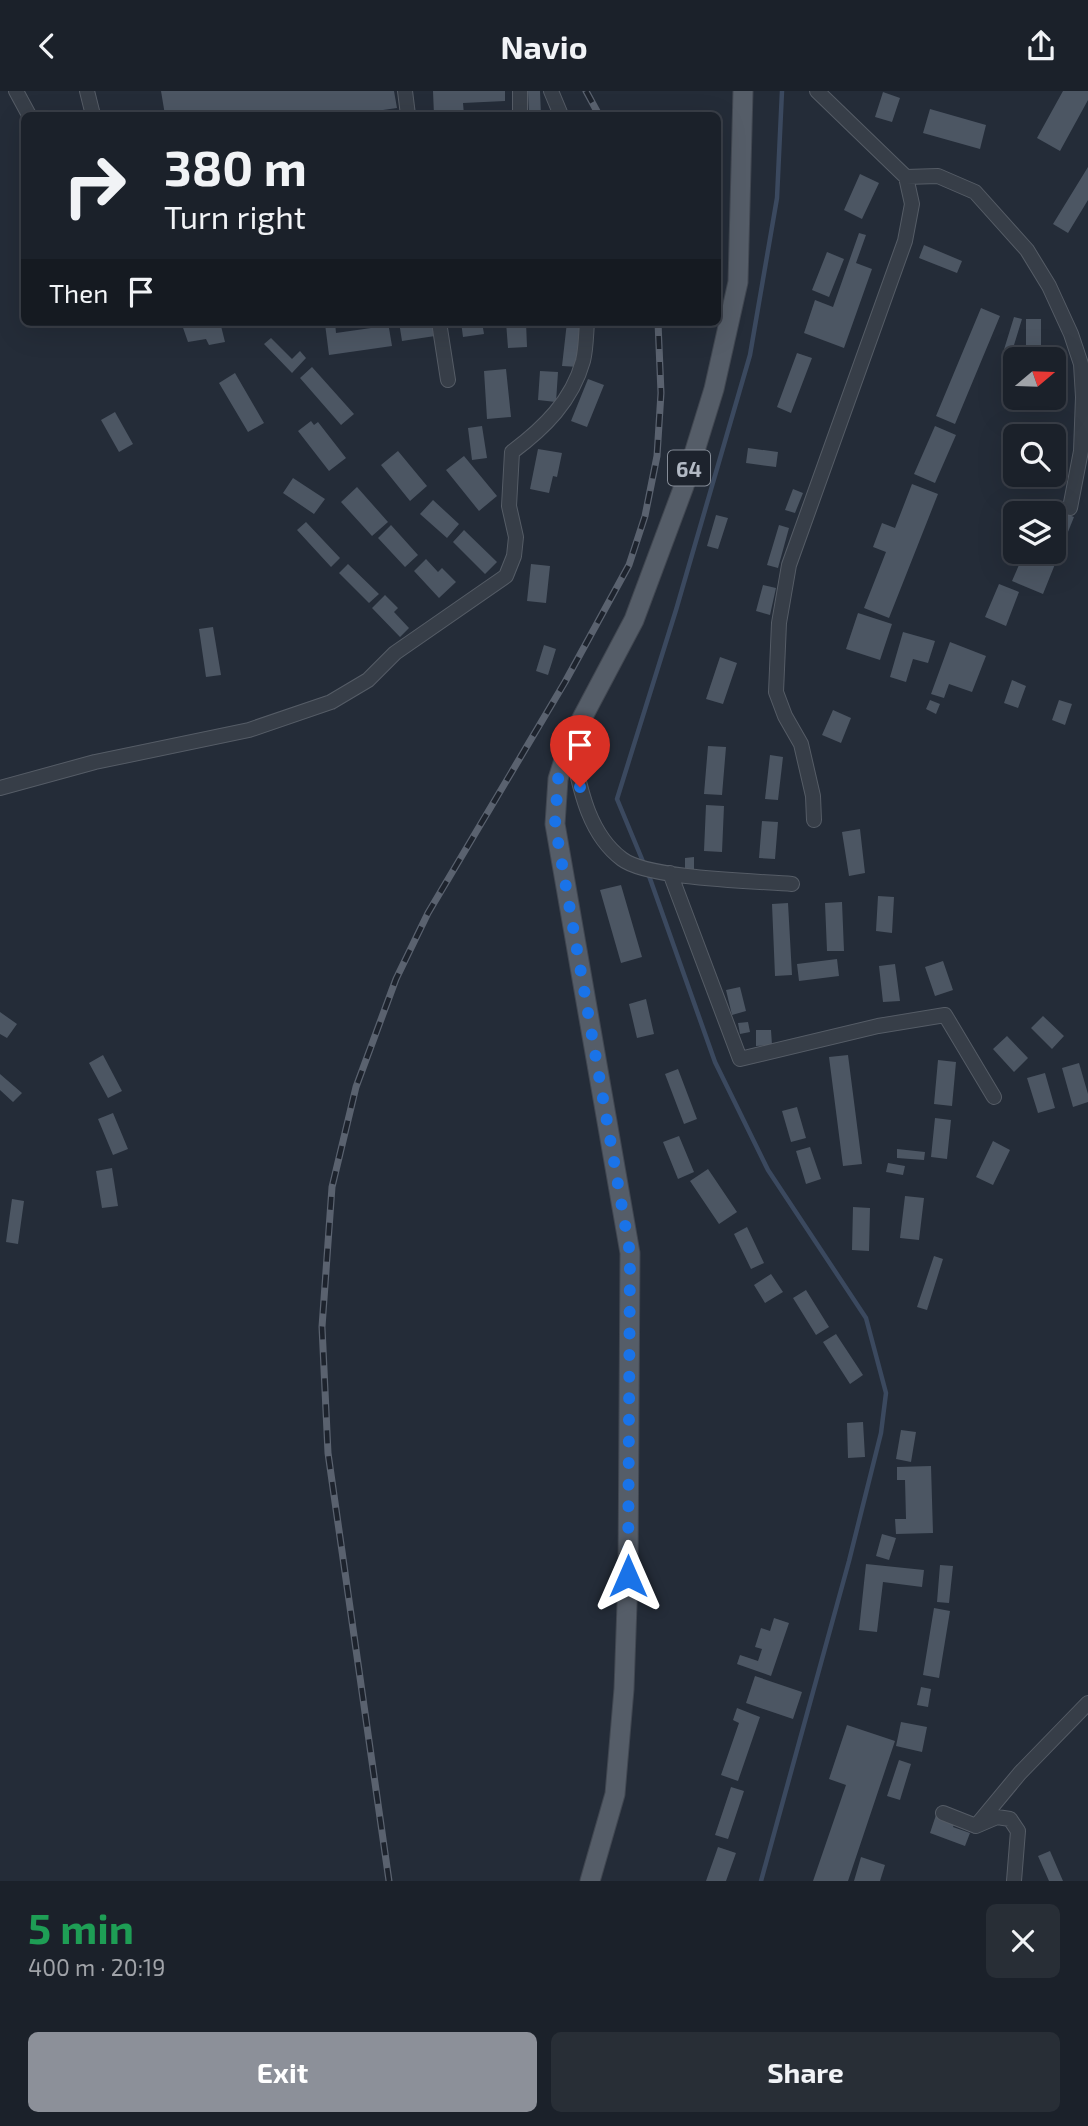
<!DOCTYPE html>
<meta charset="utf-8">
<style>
body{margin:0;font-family:"Exo 2",sans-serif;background:#282e36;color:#f1f3f6;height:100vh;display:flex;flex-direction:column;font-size:26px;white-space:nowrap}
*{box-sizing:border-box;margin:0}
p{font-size:23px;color:#a0a3a8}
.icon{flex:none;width:38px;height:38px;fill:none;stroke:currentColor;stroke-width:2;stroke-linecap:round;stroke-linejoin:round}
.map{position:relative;height:1790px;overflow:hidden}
.sheet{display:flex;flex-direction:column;background:#1b212a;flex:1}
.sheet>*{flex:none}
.guide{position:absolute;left:21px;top:21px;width:700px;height:214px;border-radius:10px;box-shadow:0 7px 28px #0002,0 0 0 2px #393e47;background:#1b212a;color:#f1f3f6;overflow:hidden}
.needle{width:46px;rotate:71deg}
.buttons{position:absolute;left:1003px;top:256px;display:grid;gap:14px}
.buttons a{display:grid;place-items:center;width:63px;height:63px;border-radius:10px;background:#1b212a;box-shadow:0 7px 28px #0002,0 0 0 2px #393e47;font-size:35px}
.pin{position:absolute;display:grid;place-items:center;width:60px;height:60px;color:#fff;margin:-72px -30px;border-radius:50% 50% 50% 0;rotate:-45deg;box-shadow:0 0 7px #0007}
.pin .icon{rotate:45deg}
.me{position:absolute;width:77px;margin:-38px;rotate:0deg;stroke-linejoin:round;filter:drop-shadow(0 0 5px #0008)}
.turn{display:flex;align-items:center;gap:24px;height:147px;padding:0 28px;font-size:32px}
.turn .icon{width:91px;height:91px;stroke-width:2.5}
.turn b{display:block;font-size:49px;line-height:60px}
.then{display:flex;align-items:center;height:66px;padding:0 28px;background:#0003;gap:14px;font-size:26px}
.round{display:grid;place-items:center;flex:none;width:74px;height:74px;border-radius:10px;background:#282e36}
.summary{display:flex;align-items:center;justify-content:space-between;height:119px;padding:0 28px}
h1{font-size:42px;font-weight:700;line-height:52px;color:#1e9e55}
.primary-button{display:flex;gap:14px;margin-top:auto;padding:14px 28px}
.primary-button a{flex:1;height:80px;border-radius:10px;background:#8c9099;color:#fff;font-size:28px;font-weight:700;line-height:80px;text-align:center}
.primary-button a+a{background:#282e36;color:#f1f3f6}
header{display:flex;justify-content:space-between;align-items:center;height:91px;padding:0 28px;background:#1b212a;font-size:32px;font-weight:700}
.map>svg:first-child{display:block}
</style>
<header><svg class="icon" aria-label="back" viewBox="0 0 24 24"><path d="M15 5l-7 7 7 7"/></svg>Navio<svg class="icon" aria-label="share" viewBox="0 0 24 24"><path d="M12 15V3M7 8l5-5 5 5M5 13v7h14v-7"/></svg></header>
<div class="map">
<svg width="1088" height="1790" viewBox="0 0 1088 1790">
<rect width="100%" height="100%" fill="#242c38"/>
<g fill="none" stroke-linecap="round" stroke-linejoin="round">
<path stroke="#3b495f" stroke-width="4.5" d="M644 773 617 708 676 519 750 264 777 107 782 0
M648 782 715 971 768 1079 866 1227 886 1302 881 1342 849 1470 761 1790"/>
</g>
<path fill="#4c5663" d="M161 0H394L397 17 348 24H165Z
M433 0H505V10L463 12 464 24H434Z
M528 0H540L541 24H529Z
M1063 0H1088V9L1060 60 1037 47Z
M883 1 900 7 892 31 875 26Z
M930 18 986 34 980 58 923 42Z
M471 19H489V24H471Z
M1088 76V109L1068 142 1053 133Z
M860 83 879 92 862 128 844 119Z
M859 142 866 144 856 172 872 178 844 257 804 242 815 209 833 216Z
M924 154 962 170 957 182 919 167Z
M827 161 844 168 829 206 812 199Z
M981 217 1000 225 955 333 936 325Z
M1014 226 1022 228 1010 267 1002 265Z
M1026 228H1041V262H1026Z
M181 231H192L193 235 220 231 225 251 209 254 206 248 188 251Z
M335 231 336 242 371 237 370 231H388L392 255 329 264 325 233Z
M399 231H433L435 245 402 250Z
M461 231H482L484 243 463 246Z
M506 231H526L527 256 508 257Z
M567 231H583L579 276 562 275Z
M271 247 292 268 300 260 306 267 292 282 264 253Z
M797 262 812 267 791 322 777 316Z
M312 276 354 323 341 334 300 287Z
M506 278 511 326 487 328 484 280Z
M540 280 558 281 556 311 538 309Z
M235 282 264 332 248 341 219 292Z
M1015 283V306H1024L1019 317 1003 310Z
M588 288 604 294 587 336 571 330Z
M115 321 133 353 119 361 101 329Z
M311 330 314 334 318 331 346 367 329 380 298 340Z
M482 335 487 367 472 369 468 337Z
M935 335 956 344 935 392 914 383Z
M748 357 778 361 776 376 746 372Z
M538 358 562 362 557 386 553 385 549 402 530 398Z
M398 360 427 395 410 410 381 374Z
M464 365 497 405 479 420 446 379Z
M293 387 325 408 314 423 283 402Z
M912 393 938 403 889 527 864 517 886 461 873 456 882 432 895 437Z
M357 396 388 431 372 445 341 411Z
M793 398 803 402 795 422 785 419Z
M433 409 459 433 447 447 420 423Z
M1044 414 1074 426 1043 503 1012 490 1025 460H1054V422H1041Z
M716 424 728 427 718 458 707 455Z
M306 431 340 467 331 476 297 439Z
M391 434 418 464 405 476 378 447Z
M779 434 789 437 778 477 767 474Z
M464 439 497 471 485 483 453 451Z
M426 468 438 481 442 477 456 491 439 507 414 480Z
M348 473 379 503 369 512 339 482Z
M531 473 550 475 546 512 527 510Z
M999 493 1019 501 1006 535 985 526Z
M763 494 776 497 770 524 756 520Z
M385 504 398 517 394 521 409 537 400 546 372 517Z
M858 522 892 533 880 569 846 558Z
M213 536 221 584 206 586 199 538Z
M903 541 935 550 928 572 913 568 906 591 890 586Z
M950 551 986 565 972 601 949 593 944 607 931 603Z
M544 554 556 558 548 584 536 580Z
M720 566 737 572 723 613 706 608Z
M1012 589 1026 595 1018 617 1004 612Z
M930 609 940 613 936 623 926 618Z
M1059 609 1072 613 1065 634 1052 629Z
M833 619 851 627 841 652 822 644Z
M708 655 726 656 722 704 704 703Z
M770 664 783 666 778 709 765 708Z
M706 714 724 715 722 761 704 760Z
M762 730 778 731 775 768 759 767Z
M860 738 865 782 849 785 842 741Z
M694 766V778H685V767Z
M621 794 642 866 621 872 600 799Z
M878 805 894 806 892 842 876 840Z
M842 811 844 860H827L825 812Z
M788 812 792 884 775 885 772 813Z
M837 868 839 885 799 890 797 873Z
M943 870 953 899 935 905 925 876Z
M895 873 900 910 883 911 879 875Z
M740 896 746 920 732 924 726 899Z
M646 908 654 943 637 947 629 913Z
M0 921 17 933 7 947 0 943Z
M1043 925 1064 945 1052 958 1031 937Z
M748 931 750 941 740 943 738 932Z
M756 939H771L772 954 756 955Z
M1007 945 1028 967 1014 981 993 958Z
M103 964 122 1000 108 1007 89 972Z
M848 964 862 1073 843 1075 829 966Z
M938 969 956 971 952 1015 934 1013Z
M1079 972 1088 1003V1011L1073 1016 1062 977Z
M678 978 697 1028 684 1033 665 983Z
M1045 982 1055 1017 1038 1022 1027 987Z
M0 983 22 1002 13 1011 0 999Z
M797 1016 806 1047 791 1051 782 1020Z
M113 1022 128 1058 113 1064 98 1028Z
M935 1027 951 1029 947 1068 931 1066Z
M679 1045 694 1081 678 1088 663 1051Z
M993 1050 1010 1059 993 1094 976 1086Z
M810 1056 821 1088 806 1093 796 1060Z
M897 1058 925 1061 924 1069 897 1067Z
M888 1072 905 1075 903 1084 886 1081Z
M112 1077 118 1115 102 1117 96 1080Z
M708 1078 737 1121 719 1133 690 1090Z
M905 1105 924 1107 919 1149 900 1147Z
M12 1108 24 1110 18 1153 6 1151Z
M853 1116 870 1117 869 1160 852 1159Z
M747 1136 764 1172 751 1178 734 1143Z
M934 1165 943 1168 927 1219 917 1216Z
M771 1183 783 1201 765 1212 754 1194Z
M806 1199 829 1236 816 1244 793 1207Z
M836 1243 863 1284 850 1293 823 1251Z
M863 1331 865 1366 848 1367 847 1332Z
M901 1339 916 1341 911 1371 896 1368Z
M931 1375 933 1442 896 1443 895 1428H906L905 1389H897V1376Z
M882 1443 896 1447 889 1469 876 1465Z
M866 1473 924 1479 922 1496 883 1491 877 1541 859 1539Z
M940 1474 953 1475 949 1512 937 1511Z
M934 1517 950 1520 939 1587 923 1584Z
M774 1527 789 1532 771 1585 737 1573 740 1564 758 1570 762 1558 755 1556 761 1537 770 1540Z
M755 1585 802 1601 793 1628 746 1612Z
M921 1596 931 1598 928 1616 917 1614Z
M737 1617 760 1626 738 1690 721 1684 739 1632 733 1629Z
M901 1631 927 1636 922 1661 896 1655Z
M847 1634 895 1650 848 1790H813L846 1694 829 1688Z
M899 1669 911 1673 900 1709 887 1705Z
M731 1696 744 1700 728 1748 715 1744Z
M936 1724 955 1731 953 1736 970 1742 965 1755 930 1742Z
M718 1756 736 1762 726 1790H706Z
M1050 1760 1063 1790H1049L1038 1765Z
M861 1766 885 1774 880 1790H854Z"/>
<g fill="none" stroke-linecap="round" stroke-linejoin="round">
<g stroke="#555c66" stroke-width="16">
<path id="minor" d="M16 0 29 24
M87 0 93 24
M405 0 408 24
M520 0V24
M551 0 561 24
M817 0 906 86 938 85 975 101 1027 159 1049 195 1071 243 1081 273 1083 306 1081 360 1070 417
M439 231 448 289
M570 651C579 691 586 741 622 768 648 788 756 790 792 793
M0 697 95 671 249 639 331 611 368 589 395 562 506 485 514 465 516 446 509 415 512 361C544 337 572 310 583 270 586 258 586 244 587 231
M814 729 813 705 801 653 785 625 776 601 779 532 789 474 905 150 912 113 906 86
M670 782 740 968 878 935 945 924 994 1006
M943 1722 976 1735 997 1726 1010 1728 1018 1740 1014 1790
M976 1735 1020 1682 1088 1612"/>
</g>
<g stroke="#414751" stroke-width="21">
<path id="major" d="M590 1790 615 1703 624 1598 628 1485 630 1162 555 733 558 688 570 650 634 529 684 395 714 298 738 191 743 0"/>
</g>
<use href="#minor" stroke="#373e48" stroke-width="14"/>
<use href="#major" stroke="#555d68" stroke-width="19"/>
<g stroke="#5a626f" stroke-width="7">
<path id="rail" d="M586 0 599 24
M389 1790 328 1362 322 1236 332 1096 356 996 396 888 428 822 565 591 629 474 645 425 657 365 661 302 658 231"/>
</g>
<use href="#rail" stroke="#1d232d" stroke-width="4.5" stroke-dasharray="13" stroke-linecap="butt"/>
</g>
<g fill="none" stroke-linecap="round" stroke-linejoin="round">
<path stroke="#1a73e8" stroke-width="12" stroke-dasharray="0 21.6" d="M580 696 570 650 558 688 555 733 630 1162 628 1485"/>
</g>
<g text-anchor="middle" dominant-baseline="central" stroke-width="5" stroke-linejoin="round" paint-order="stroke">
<rect fill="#1d232d" stroke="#858c97" stroke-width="2" x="668" y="359.5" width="42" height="35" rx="5"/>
<g font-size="21" font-weight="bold" fill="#b2b9c4">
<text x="689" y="377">64</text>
</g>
</g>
</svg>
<div class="buttons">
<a><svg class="needle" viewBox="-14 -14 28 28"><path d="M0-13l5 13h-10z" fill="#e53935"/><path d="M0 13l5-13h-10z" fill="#a0a3a8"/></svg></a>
<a><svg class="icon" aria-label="search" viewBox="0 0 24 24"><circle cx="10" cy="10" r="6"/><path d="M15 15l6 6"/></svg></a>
<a><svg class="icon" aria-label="layers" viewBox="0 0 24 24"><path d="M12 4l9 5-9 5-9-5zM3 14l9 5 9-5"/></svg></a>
</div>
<div class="pin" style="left:580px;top:696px;background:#d93025"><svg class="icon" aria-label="arrive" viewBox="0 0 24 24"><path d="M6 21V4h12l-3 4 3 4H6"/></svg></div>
<svg class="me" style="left:628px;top:1485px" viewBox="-20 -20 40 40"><path d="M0-17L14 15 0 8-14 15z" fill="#1a73e8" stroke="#fff" stroke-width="4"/></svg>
<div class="guide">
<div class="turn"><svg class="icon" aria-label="right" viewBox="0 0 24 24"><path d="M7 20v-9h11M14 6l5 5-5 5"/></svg><div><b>380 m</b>Turn right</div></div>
<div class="then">Then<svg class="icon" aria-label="arrive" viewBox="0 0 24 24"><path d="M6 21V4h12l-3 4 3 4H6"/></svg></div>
</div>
</div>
<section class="sheet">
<div class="summary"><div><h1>5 min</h1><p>400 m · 20:19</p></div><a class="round"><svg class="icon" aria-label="close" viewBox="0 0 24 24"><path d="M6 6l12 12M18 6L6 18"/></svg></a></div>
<div class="primary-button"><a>Exit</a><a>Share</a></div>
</section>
